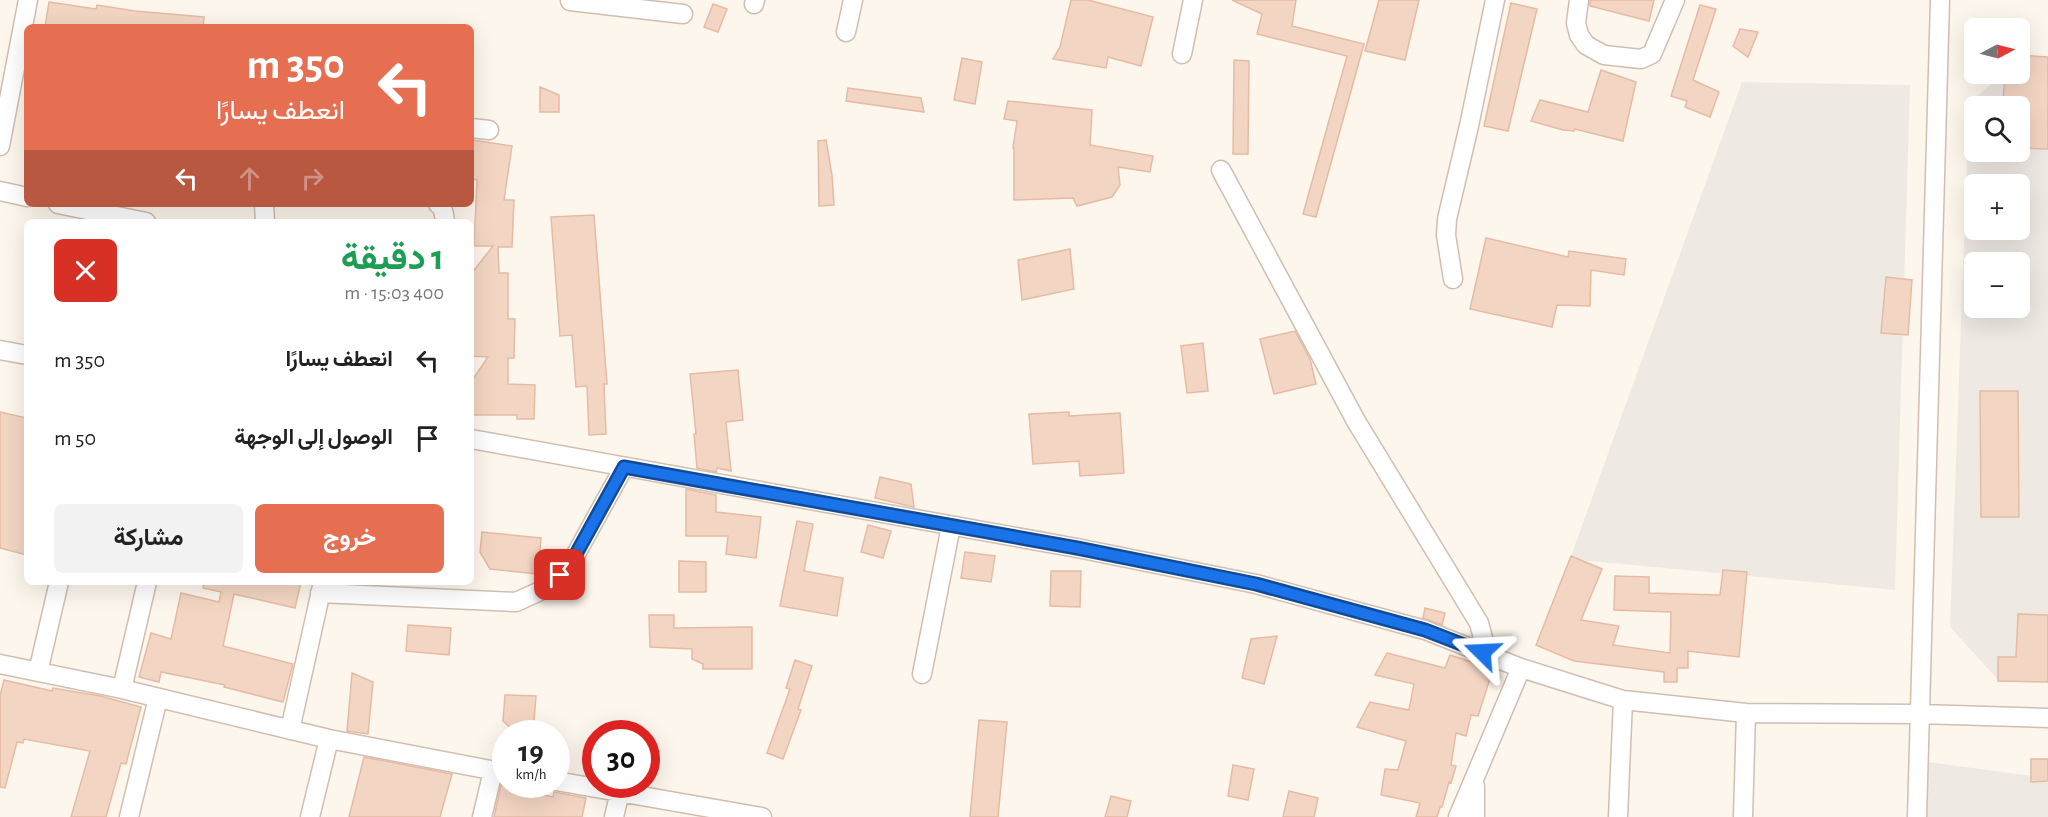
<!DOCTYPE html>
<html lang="ar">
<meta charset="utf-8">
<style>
body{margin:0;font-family:"Alegreya Sans",Vazirmatn,sans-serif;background:#f2f2f2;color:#222;direction:rtl;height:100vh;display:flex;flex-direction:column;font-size:22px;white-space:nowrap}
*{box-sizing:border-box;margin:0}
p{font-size:20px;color:#767676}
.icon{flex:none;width:33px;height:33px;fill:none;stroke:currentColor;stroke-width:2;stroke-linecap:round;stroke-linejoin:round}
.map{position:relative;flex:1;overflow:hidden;direction:ltr}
.side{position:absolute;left:24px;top:219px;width:450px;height:366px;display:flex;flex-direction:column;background:#fff;border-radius:9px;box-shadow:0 6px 24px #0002;direction:rtl}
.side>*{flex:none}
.top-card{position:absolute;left:24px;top:24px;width:450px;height:183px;border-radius:9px;box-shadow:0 6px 24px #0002;direction:rtl;background:#e76f51;color:#fff;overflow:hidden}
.needle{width:39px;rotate:83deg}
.fabs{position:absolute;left:1964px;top:18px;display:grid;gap:12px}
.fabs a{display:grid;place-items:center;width:66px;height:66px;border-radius:9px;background:#fff;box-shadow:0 6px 24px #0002;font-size:30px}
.speed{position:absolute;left:492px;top:720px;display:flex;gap:12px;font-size:30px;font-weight:700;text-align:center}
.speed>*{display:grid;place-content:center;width:78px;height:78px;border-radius:50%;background:#fff;box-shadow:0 6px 24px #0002;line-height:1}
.speed small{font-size:15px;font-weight:400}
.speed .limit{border:9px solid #d22;background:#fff;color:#111}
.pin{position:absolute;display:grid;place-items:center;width:51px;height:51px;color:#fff;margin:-26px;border-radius:12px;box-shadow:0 3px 9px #0006}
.me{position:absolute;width:66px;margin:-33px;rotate:291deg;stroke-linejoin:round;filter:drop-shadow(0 0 4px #0008)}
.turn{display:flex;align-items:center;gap:21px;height:126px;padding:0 30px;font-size:27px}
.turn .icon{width:78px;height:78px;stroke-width:2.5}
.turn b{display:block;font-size:42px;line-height:51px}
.lanes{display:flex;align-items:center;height:57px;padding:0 30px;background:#0003;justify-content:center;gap:30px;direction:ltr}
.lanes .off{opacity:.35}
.round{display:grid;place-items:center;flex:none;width:63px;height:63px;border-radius:9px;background:#f2f2f2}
.headline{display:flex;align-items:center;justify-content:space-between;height:102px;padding:0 30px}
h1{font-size:36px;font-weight:700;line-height:45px;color:#1e9e55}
.cta{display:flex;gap:12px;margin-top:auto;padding:12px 30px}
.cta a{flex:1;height:69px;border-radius:9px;background:#e76f51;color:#fff;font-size:24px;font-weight:700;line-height:69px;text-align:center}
.cta a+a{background:#f2f2f2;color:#222}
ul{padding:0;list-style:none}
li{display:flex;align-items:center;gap:18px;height:78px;padding:0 30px}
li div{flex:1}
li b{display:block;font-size:22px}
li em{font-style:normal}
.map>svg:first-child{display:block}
</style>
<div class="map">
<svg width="2048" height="817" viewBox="0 0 2048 817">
<rect width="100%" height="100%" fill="#fdf6ec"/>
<path fill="#efe9e4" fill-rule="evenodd" d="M2048 68V682H2000L1950 627 1969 104 2002 74H2019ZM1974 106H2019V152H1974ZM1974 184H2019V230H1974ZM1974 262H2019V308H1974Z
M1742 82 1910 85 1895 590 1570 559Z
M1921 761 2048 778V817H1915Z"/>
<path fill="#f3d5c3" stroke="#e6bba3" stroke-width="1.5" d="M1071 0H1088L1153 17 1141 66 1108 57 1106 68 1053 59 1060 47Z
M1232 0H1296L1292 26 1364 44 1316 217 1303 214 1347 56 1257 34 1262 14Z
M1379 0H1419L1405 60 1365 51Z
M1590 0H1654L1649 21 1590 6Z
M49 2 96 9 97 5 135 11 204 17 203 27H45Z
M1511 3 1537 9 1508 131 1484 126Z
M713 4 727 9 718 32 704 27Z
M1700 5 1716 9 1693 80 1719 92 1710 117 1685 107 1687 101 1671 96Z
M1740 29 1758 32 1748 57 1733 46Z
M2019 55 2048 57V149L2019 148V106H2007L2008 102 2003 101 2005 74H2019Z
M962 58 982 62 975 104 954 100Z
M1234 60 1249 61 1248 154H1233Z
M1601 70 1636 82 1623 141 1575 129 1574 131 1563 130 1531 121 1540 100 1588 112Z
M540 87 559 95V112H540Z
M848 88 921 98 924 112 846 101Z
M1008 101 1092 110 1090 145 1153 156 1150 172 1118 167 1120 185 1112 197 1077 206 1073 198 1014 200V148H1013L1017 121 1004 119Z
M473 140 512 146 504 200H514L512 247H498L499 273H508V319H515L514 358H508V384L535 385 534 419H517V415H471V382L488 357 471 356V274L493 246H474L477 180 471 179V155Z
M826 140 832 175 834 205 819 206 818 141Z
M594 215 607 384H604L606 434 589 435 587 386 576 387 572 335 560 336 551 217Z
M1486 238 1568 257 1569 251 1626 259 1624 275 1591 270 1590 306 1557 305 1552 327 1470 309Z
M1070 249 1074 289 1022 300 1018 260Z
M1886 277 1912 280 1908 335 1881 333Z
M1295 331 1310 359 1316 384 1274 394 1260 339Z
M1203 343 1208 391 1187 393 1181 346Z
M738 370 743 420 726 422 731 471 717 468 716 472 697 468 694 434H696L690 374Z
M1980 391H2018L2019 517H1981Z
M0 412 27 418V555L0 548Z
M1069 412V416L1120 413 1124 473 1080 476 1079 461 1033 464 1029 414Z
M880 477 911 484 914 507 875 498Z
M686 489 716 495V512L761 517 756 558 726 554 728 536H686Z
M797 521 813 524 804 571 843 578 837 616 780 606Z
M868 525 891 531 883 558 861 552Z
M482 532 541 538 538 574 490 569 480 552Z
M965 552 995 556 991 582 961 578Z
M1571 556 1602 569 1581 620 1619 626 1613 645 1670 653 1671 612 1614 610 1615 576 1649 577V593L1720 595 1723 570 1747 572 1739 657 1688 651V668H1677V682H1664V672L1574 661 1536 645Z
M679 561 706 562V592H679Z
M1051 571H1081L1080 607 1050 606Z
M204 582H301L295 608 234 594 223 646 293 664 283 702 224 687 225 685 161 672 159 682 139 677 151 633 171 639 181 593 219 602 221 592 203 588Z
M1425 608 1445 613 1442 625 1423 618Z
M2018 614 2048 615V682L1998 681V657H2016Z
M649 615H674V628L752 627V669H703V664L692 659V649L650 647Z
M408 625 451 628 449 655 406 651Z
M1277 636 1264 684 1242 678 1251 639Z
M1387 653 1445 668 1450 655 1493 669 1478 716 1471 715 1466 736 1456 733 1451 765 1456 766 1451 783 1449 782 1442 807H1440L1437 817H1416L1420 803 1381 795 1385 769 1398 770 1406 741 1357 727 1370 702 1409 710 1414 684 1375 675Z
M795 660 812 666 798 709 801 710 783 759 767 753 790 689 786 688Z
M352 673 373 682 368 734 347 731Z
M4 680 52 691 53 688 100 696 141 707 126 764 121 763 106 817H71L90 751 24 739 23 743 17 742 5 788 0 787V696Z
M505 695 536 696 533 734H517L503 721Z
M979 720 1007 722 998 817H970Z
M364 757 452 774 440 817H349Z
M2031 759H2048V781L2031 782Z
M1233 765 1254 769 1248 800 1228 796Z
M501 785 553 797 554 792 586 798 582 817H494Z
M1289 791 1318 798 1314 817H1283Z
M1111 796 1131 801 1127 817H1105Z"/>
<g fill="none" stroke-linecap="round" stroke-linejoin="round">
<g stroke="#d1beb0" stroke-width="21">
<path id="minor" d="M1579 0 1576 23 1579 35 1586 45 1604 55 1641 59 1652 54 1675 0
M570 1 683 14
M754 4 755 0
M846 32 853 0
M1182 54 1193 0
M471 128 489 130
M0 146 28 0
M1221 170 1356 421 1479 623 1483 638 1482 652
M0 191 27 197
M58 204 146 222
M264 204 265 222
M438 204C444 209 444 214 445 222
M1453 279 1446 235 1447 219 1469 126 1495 0
M0 350 27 355
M471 439 1077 548 1256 584 1425 630 1521 668 1623 700 1746 713 1920 714 2048 718
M320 593 516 602 538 592 560 575 576 554 624 467
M0 664 122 689 329 739 506 773
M38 672 59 582
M922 674 951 526
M122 689 147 582
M290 730 323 582
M556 781 762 817
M1475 786V817
M129 817 158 698
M310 817 329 739
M482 817 493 771
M614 817 620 791
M1458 817 1521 668
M1618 817 1623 700
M1743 817 1746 713
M1917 817 1940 0"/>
</g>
<use href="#minor" stroke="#fff" stroke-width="18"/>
</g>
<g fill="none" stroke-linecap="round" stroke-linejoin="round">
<g stroke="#114b97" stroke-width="15">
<path id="route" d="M560 575 576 554 624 467 1077 548 1256 584 1425 630 1482 652"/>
</g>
<use href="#route" stroke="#1a73e8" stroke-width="10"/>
</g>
</svg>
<div class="fabs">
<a><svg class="needle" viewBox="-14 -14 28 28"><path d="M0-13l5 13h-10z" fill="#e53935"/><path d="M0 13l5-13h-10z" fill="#767676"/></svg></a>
<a><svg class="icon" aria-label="search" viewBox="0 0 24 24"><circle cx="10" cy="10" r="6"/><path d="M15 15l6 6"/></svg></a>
<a>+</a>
<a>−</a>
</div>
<div class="speed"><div>19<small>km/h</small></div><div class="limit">30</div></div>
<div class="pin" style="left:560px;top:575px;background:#d93025"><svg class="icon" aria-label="arrive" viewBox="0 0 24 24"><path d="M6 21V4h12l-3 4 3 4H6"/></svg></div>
<svg class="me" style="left:1482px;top:652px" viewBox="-20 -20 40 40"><path d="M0-17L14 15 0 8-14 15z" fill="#1a73e8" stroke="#fff" stroke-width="4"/></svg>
<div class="top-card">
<div class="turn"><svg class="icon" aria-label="left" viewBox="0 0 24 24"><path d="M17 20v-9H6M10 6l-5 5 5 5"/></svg><div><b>350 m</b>انعطف يسارًا</div></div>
<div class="lanes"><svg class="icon" aria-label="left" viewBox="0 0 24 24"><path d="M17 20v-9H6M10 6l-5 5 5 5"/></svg><svg class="icon off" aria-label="ahead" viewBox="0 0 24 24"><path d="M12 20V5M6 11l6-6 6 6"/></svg><svg class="icon off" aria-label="right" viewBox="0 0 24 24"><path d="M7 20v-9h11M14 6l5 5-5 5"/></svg></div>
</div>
<section class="side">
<div class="headline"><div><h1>1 دقيقة</h1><p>400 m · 15:03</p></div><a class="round" style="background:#d93025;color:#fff"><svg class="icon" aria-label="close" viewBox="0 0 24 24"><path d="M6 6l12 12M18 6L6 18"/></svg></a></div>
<ul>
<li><svg class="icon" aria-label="left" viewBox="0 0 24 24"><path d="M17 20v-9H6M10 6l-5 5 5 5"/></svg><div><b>انعطف يسارًا</b></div><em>350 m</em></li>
<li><svg class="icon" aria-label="arrive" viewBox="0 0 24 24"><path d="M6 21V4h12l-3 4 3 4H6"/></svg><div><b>الوصول إلى الوجهة</b></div><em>50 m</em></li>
</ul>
<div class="cta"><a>خروج</a><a>مشاركة</a></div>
</section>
</div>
